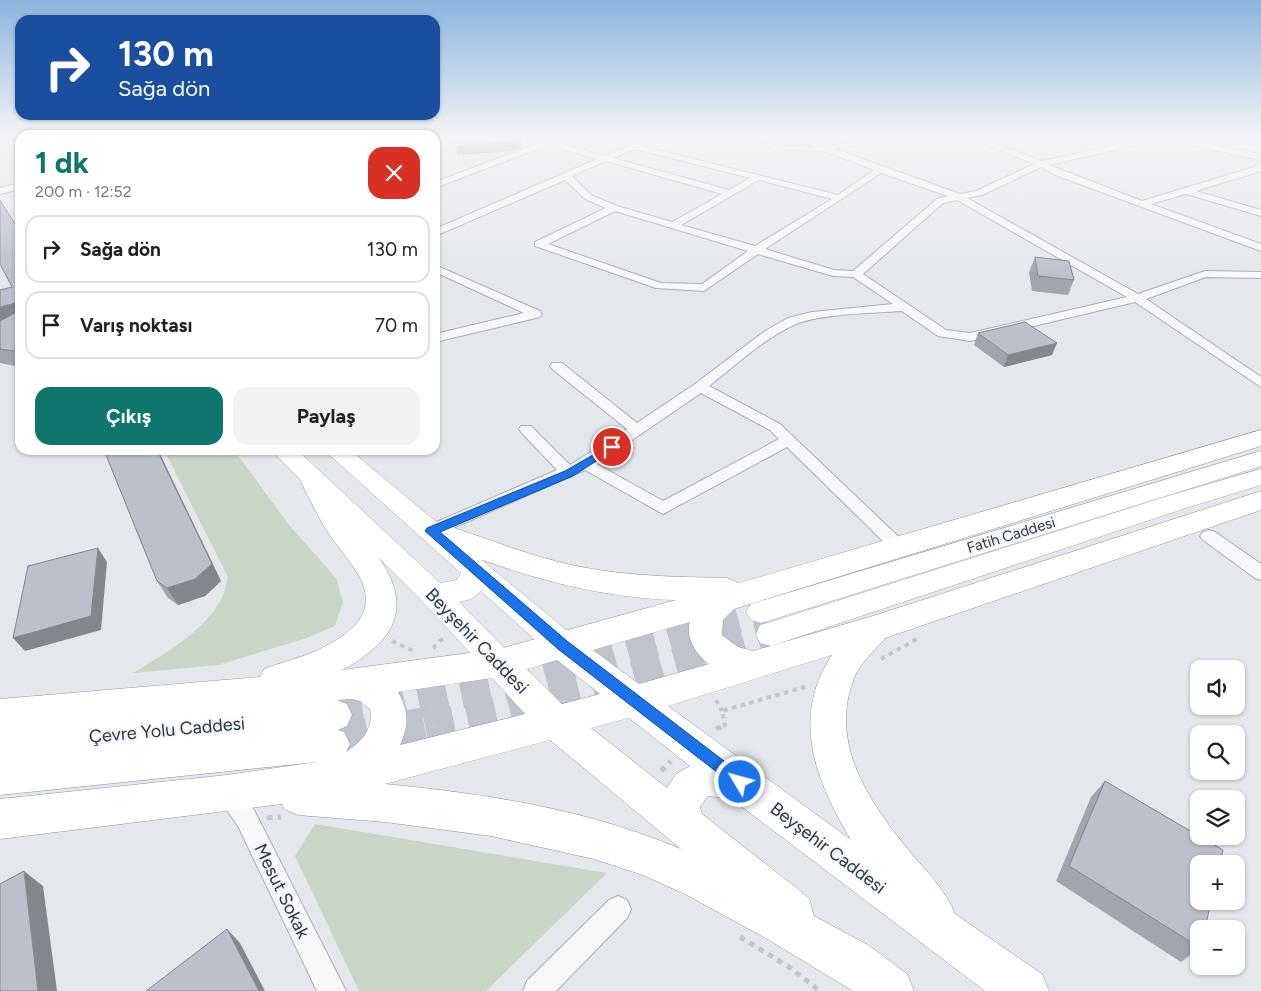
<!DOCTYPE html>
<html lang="tr">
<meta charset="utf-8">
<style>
body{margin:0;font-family:Figtree,sans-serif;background:#f2f2f2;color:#202124;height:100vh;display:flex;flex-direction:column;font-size:19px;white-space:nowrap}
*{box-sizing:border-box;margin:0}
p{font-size:16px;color:#757577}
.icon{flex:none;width:28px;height:28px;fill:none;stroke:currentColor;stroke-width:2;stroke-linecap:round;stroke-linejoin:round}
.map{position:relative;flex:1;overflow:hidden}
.drawer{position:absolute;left:15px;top:130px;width:425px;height:325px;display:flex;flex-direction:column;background:#fff;border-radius:15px;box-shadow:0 1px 4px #0004}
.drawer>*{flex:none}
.hud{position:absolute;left:15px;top:15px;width:425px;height:105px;border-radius:15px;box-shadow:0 1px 4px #0004;background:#1a4fa0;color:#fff;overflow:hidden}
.tools{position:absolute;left:1190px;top:660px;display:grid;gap:10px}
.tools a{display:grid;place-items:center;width:55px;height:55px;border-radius:10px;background:#fff;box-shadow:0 1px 4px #0004;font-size:25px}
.pin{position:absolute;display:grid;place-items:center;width:42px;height:42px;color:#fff;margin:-21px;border:2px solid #fff;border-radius:50%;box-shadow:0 1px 5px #0007}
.me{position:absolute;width:55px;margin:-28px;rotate:307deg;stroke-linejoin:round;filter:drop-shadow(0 0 4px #0008)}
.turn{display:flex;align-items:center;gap:18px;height:105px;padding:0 20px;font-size:22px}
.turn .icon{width:65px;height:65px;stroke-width:2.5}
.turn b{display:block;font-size:35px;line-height:42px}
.round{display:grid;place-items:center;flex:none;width:52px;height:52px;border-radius:15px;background:#f2f2f2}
.headline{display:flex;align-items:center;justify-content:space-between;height:85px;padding:0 20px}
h1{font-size:30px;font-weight:700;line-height:38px;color:#0f766e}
.action{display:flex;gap:10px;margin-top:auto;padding:10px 20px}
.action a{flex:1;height:58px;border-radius:15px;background:#0f766e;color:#fff;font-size:20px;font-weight:700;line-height:58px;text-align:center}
.action a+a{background:#f2f2f2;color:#202124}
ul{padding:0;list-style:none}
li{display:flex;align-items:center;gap:15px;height:68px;margin:0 10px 8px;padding:0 10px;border:2px solid #e0e0e0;border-radius:15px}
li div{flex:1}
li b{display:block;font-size:19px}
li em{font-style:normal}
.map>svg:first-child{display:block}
</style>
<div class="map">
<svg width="1261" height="991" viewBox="0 0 1261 991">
<rect width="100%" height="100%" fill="#e4e7ec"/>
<path fill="#c9d6c5" d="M164 450H234L289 525 336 578 343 602 335 626 304 639 218 665 133 673C164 654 199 635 219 603 224 596 226 585 228 577Z
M315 824 607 873 486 991H359L295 856Z"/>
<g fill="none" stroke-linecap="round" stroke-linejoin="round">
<path stroke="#bfc3cb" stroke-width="29" stroke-dasharray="29 14" stroke-linecap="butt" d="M334 715 402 706 504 685 761 612
M425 726C543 703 657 670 771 634"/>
<path stroke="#bfc3cb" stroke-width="38" stroke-dasharray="38 19" stroke-linecap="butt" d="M331 744 431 725"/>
<g stroke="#a9aeb7" stroke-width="2">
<path id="street" d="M457 137H486L482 139 435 143V139Z
M524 137H536L605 156 634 144 838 195 874 170 824 151 777 150 723 137H737L777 146 812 148 815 147 793 137H803L826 146 895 137H915L911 139 835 149 960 194 976 191 1034 164 968 137H978L1042 161 1152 137H1173L1261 154V160L1162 139 1049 165 1142 201 1261 165V171L1196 191 1261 210V216L1186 194 1151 204 1261 244V251L1058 176 1041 167 982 195 967 198 1138 294 1205 271 1261 272V278L1206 277 1146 299 1261 377V387L1135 302 970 341 938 336 902 311C875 313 819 314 796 324 764 338 736 365 709 386L780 424 905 543 908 547 905 551 899 553 893 551 787 447 663 514 585 470 437 535 431 537 425 535 422 531 425 527 557 470 521 432 519 429 521 426H531L570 465 627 429 552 369 550 366 552 363H562L637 423 695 384 765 331 788 318 812 312 893 304 853 277 833 276 758 254 704 291 656 288 535 246V242L606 208 585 199 565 180 435 236V229L597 159 548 145 435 188V182L539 143ZM635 149 750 178 729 190 613 158ZM606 161 722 194 672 222 617 206 591 195 572 176ZM881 173 948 196 937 199 853 271 834 270 765 249ZM759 180 832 199 755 246 681 225ZM957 200 1127 297 970 333 946 330 863 274 943 203ZM615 211 748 251 702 284 661 283 548 244ZM701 393 770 430 779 439 663 501 597 464Z
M20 183V189L0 194V188Z
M435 265 540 311 542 314 540 317 435 342V334L524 313 435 272Z
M1209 530 1215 532 1261 564V580L1255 578 1203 540 1200 536 1203 532Z
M227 783 235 786 254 810 346 991H317L238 826 215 794 219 786Z
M618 896 627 900 631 909 627 918 556 991H523L527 981 609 900Z"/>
</g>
<g stroke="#a3abb8" stroke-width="1">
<path id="primary" d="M271 450H297L440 583 457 580 461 573 324 450H350L573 636 577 645 573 654 562 657 551 654 481 591 471 599 459 602 510 654 515 663 510 672 499 676 488 672 422 601Z
M1261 451V466L761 623 751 620 746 612 751 604Z
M1261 469V485L1189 507 771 646 760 643 756 634 760 625 771 622 1171 495Z"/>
</g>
<g stroke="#8b94a3" stroke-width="1">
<path id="highway" d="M1261 430V446L734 609 723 620 722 635 738 647 753 651 873 616 1261 491V510L885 638C874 651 858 665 853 681 829 745 871 805 911 853 927 872 946 891 955 914L1042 974 1049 991H985L737 803 725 798 708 796 700 807 702 814 809 898 814 916 868 945 907 974 914 991H853L769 940 687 895 643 875 594 859 491 836 385 822 298 815 284 809 282 804 0 839V799L227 775 317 762 0 795V699L260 677 264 669C282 662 301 658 318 650 349 635 380 614 359 576 351 561 339 549 330 535 319 519 310 500 301 482L304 476 314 473 324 476C333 491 340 507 351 522 360 534 371 545 379 558 415 610 392 643 342 670L499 649 676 600C582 597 508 570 421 538L417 531 421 524 431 521C474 533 515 551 559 562 614 576 671 577 727 578L739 583ZM690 622C685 637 696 655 709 664L639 684 593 650ZM832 655C790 718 816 781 851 840L668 706ZM557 660 600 694 562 704 527 669ZM492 678 525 714 400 745C409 725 409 711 398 692ZM352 699 360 701 370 709C374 728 362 742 346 752L350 744 344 732 338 730 347 726 352 715 347 704 337 700ZM629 718 690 766 676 774 667 788 591 728ZM550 740 681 849C586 809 487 794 385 784Z"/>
</g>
<path stroke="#c2c5cb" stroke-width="4" stroke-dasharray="4.5 4.5" stroke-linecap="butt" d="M392 641 413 651
M433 648 444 637
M881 659 917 639
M429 697 433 726
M716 700 722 711
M723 726 725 725 722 711 808 686"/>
<path stroke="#c2c5cb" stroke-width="5" stroke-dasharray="5.5 5.5" stroke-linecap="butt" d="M433 725V728
M716 729 725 725
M661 771 671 761
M267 818 281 817
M740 937 789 967 820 991"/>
<use href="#street" fill="#f7f8fa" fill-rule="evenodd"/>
<use href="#primary" fill="#fff" fill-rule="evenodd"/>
<use href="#highway" fill="#fff" fill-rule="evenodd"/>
</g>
<path fill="#a1a5ae" d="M1246 137H1261L1257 140Z
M20 232V367L0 363V290L12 287Z
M1035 257 1074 280 1068 295 1032 291 1029 272Z
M978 333 1052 355 1004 367 974 345Z
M104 450H158L221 581 205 596 178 605 168 598 157 581Z
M1105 781 1199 929V949L1181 962 1056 881 1091 797Z"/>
<path fill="#83868d" d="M521 138V148L513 151 457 155 456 146Z
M20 263V273L15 264Z
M20 302V318L0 324V307Z
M1057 343 1052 355 1004 367 1008 355Z
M157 450H158L221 581 205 596 178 605 167 588Z
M98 548 107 562 101 630 25 651 13 638Z
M24 871 43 886 57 991H38Z
M227 929 240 943 265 991H259Z"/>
<path fill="#bbc0ca" stroke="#83868d" d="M467 137H520L521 138 512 142 456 146 455 141Z
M0 200 20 232V263L15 264 20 272V302L0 307V290L12 287 0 264Z
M1035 257 1069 261 1074 280 1038 276Z
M20 310V352L0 349V321Z
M1025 322 1057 343 1008 355 978 333Z
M104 450H157L212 564 195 579 167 588 157 581Z
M98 548 91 616 13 638 28 566Z
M1105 781 1223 850 1220 864H1199V901H1211L1205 929H1199V947L1069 866Z
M24 871 38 991H0V884Z
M227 929 259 991H146Z"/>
<linearGradient id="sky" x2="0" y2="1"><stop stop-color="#8bb4dd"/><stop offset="0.5" stop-color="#f3f4f6"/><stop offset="1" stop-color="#f3f4f6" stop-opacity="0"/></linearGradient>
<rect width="1261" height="275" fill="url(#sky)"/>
<path fill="#1a73e8" stroke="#114b97" d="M612 444 615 445V449L573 476 440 532 567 641 745 777 748 782 745 788 740 790 558 649 425 531 427 528 565 471Z"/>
<g text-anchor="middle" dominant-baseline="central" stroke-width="4" stroke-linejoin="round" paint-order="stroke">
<g font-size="15" fill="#2b3445" stroke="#f4f6f9">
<text transform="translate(1011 535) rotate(-17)">Fatih Caddesi</text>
</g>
<g font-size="18" fill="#2b3445" stroke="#f4f6f9">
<text transform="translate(477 641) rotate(46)">Beyşehir Caddesi</text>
<text transform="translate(167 730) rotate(-5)">Çevre Yolu Caddesi</text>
<text transform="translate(828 848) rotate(37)">Beyşehir Caddesi</text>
<text transform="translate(282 891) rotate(64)">Mesut Sokak</text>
</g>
</g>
</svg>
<div class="tools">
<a><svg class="icon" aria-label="sound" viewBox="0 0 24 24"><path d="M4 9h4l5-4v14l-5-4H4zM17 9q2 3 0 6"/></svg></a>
<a><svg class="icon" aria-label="search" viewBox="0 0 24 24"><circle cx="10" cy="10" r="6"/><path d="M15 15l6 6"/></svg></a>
<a><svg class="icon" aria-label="layers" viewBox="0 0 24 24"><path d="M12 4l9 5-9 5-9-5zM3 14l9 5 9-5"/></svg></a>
<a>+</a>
<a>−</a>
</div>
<div class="pin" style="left:612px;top:447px;background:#d93025"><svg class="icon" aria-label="arrive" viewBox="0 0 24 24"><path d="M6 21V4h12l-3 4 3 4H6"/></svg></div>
<svg class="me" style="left:740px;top:782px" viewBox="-20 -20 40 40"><circle r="17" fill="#1a73e8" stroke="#fff" stroke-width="3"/><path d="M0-11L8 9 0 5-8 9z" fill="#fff"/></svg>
<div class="hud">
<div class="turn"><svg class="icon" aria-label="right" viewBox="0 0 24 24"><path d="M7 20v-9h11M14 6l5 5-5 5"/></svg><div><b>130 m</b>Sağa dön</div></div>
</div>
<section class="drawer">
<div class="headline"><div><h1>1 dk</h1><p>200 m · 12:52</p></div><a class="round" style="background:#d93025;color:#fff"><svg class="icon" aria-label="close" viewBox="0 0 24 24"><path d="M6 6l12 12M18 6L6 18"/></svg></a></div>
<ul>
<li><svg class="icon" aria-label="right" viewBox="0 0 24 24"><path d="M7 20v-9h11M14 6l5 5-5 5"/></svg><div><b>Sağa dön</b></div><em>130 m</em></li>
<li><svg class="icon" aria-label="arrive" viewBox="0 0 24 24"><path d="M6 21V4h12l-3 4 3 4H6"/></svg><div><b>Varış noktası</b></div><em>70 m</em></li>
</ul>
<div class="action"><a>Çıkış</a><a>Paylaş</a></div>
</section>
</div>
